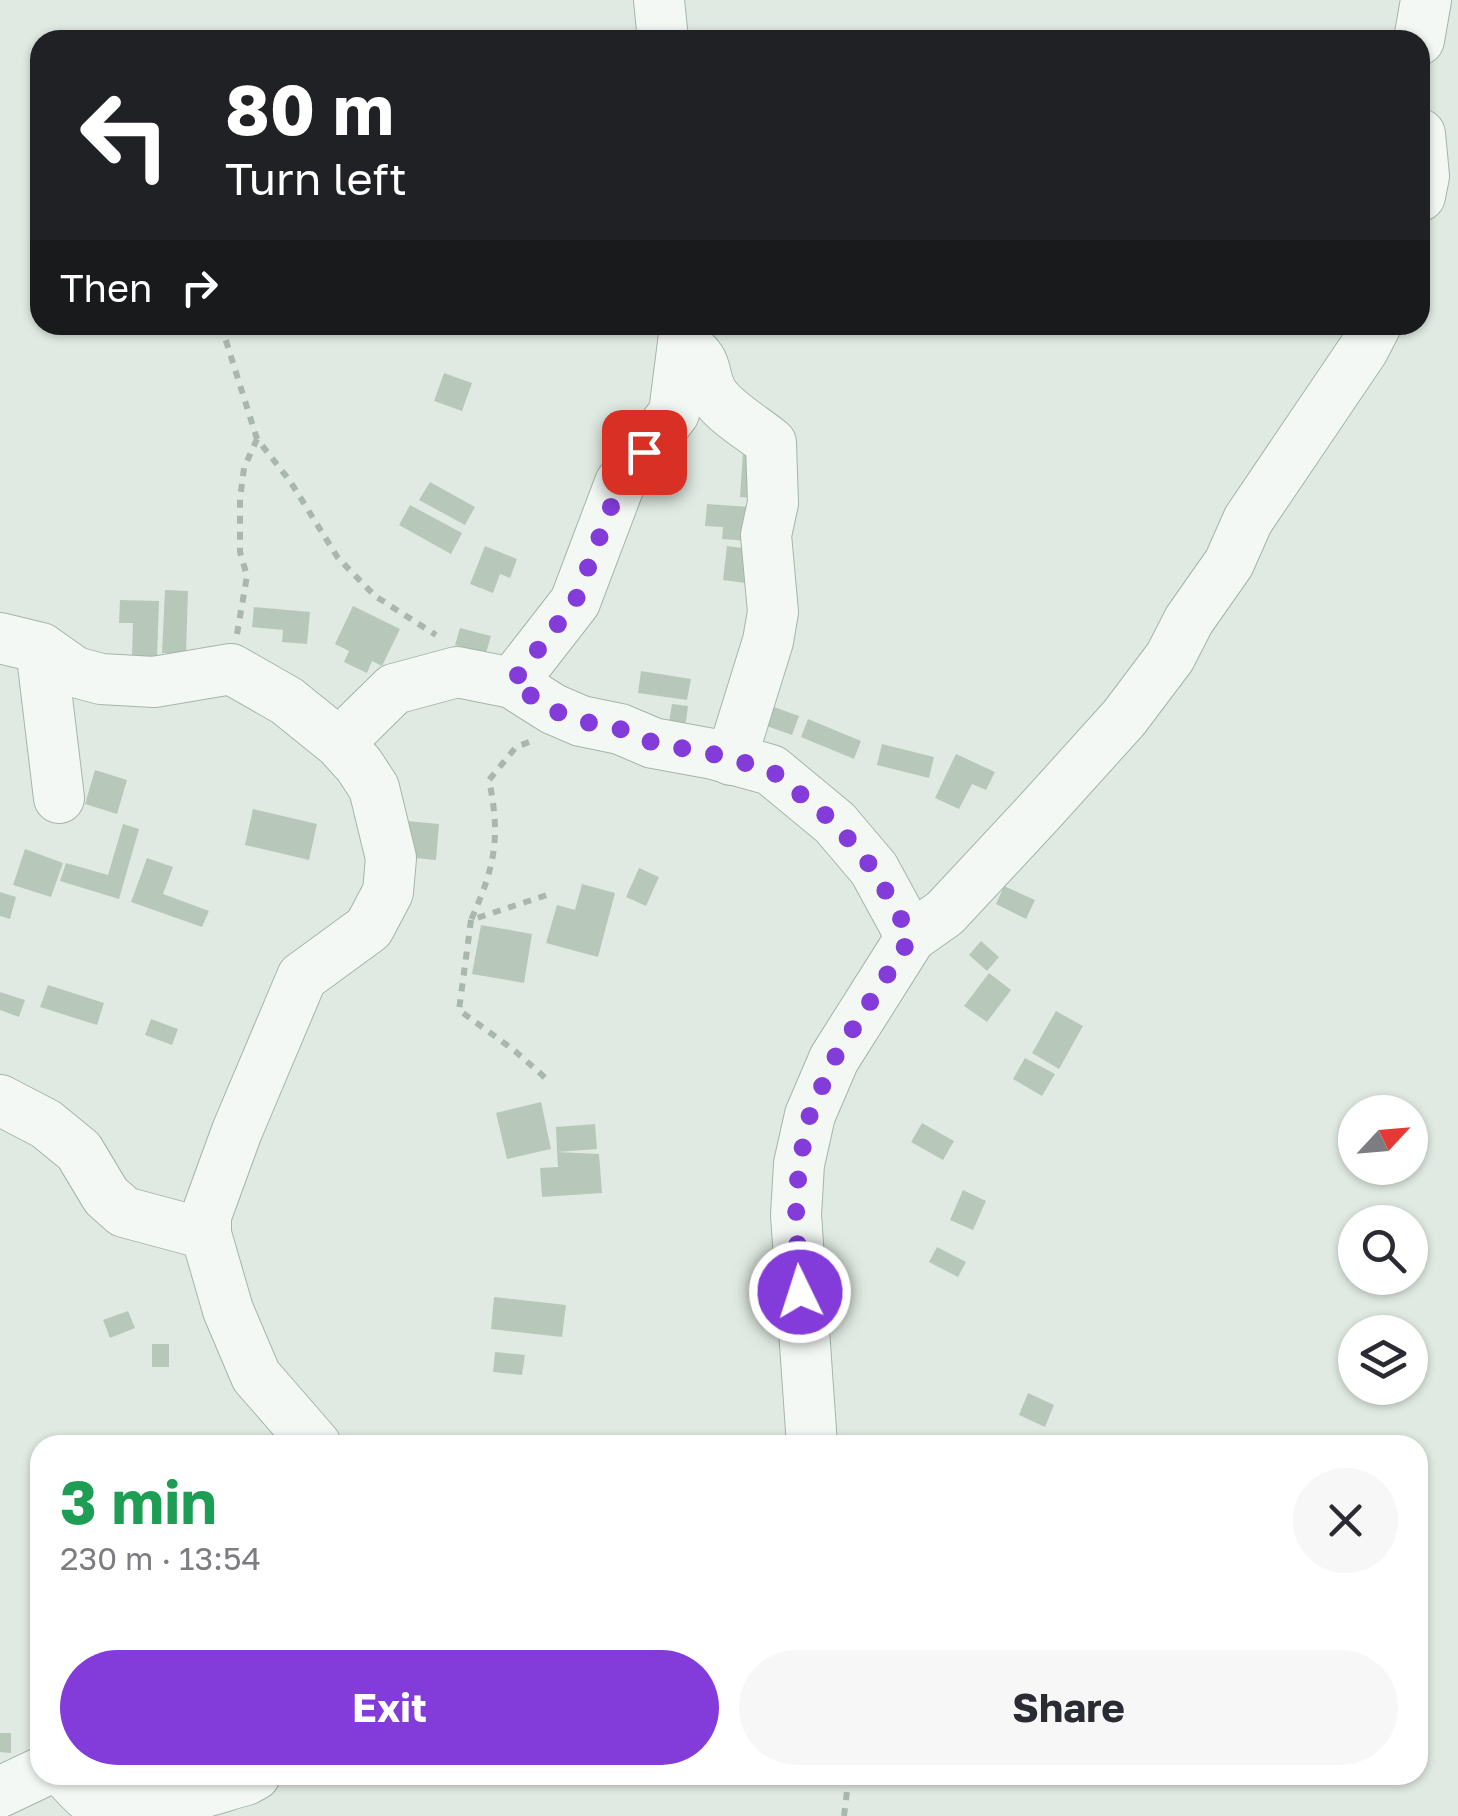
<!DOCTYPE html>
<meta charset="utf-8">
<style>
body{margin:0;font-family:"Golos Text",sans-serif;background:#f7f7f7;color:#2b2b33;height:100vh;display:flex;flex-direction:column;font-size:38px;white-space:nowrap}
*{box-sizing:border-box;margin:0}
p{font-size:32px;color:#7c7c81}
.icon{flex:none;width:55px;height:55px;fill:none;stroke:currentColor;stroke-width:2;stroke-linecap:round;stroke-linejoin:round}
.map{position:relative;flex:1;overflow:hidden}
.drawer{position:absolute;left:30px;top:1435px;width:1398px;height:350px;display:flex;flex-direction:column;background:#fff;border-radius:30px;box-shadow:0 2px 8px #0004}
.drawer>*{flex:none}
.hud{position:absolute;left:30px;top:30px;width:1400px;height:305px;border-radius:30px;box-shadow:0 2px 8px #0004;background:#202124;color:#fff;overflow:hidden}
.needle{width:65px;rotate:64deg}
.controls{position:absolute;left:1338px;top:1095px;display:grid;gap:20px}
.controls a{display:grid;place-items:center;width:90px;height:90px;border-radius:50%;background:#fff;box-shadow:0 2px 8px #0004;font-size:50px}
.pin{position:absolute;display:grid;place-items:center;width:85px;height:85px;color:#fff;margin:-42px;border-radius:20px;box-shadow:0 5px 15px #0006}
.me{position:absolute;width:110px;margin:-55px;rotate:356deg;stroke-linejoin:round;filter:drop-shadow(0 0 8px #0008)}
.turn{display:flex;align-items:center;gap:35px;height:210px;padding:0 30px;font-size:45px}
.turn .icon{width:130px;height:130px;stroke-width:2.5}
.turn b{display:block;font-size:70px;line-height:85px}
.then{display:flex;align-items:center;height:95px;padding:0 30px;background:#0003;gap:20px;font-size:38px}
.round{display:grid;place-items:center;flex:none;width:105px;height:105px;border-radius:52px;background:#f7f7f7}
.overview{display:flex;align-items:center;justify-content:space-between;height:170px;padding:0 30px}
h1{font-size:60px;font-weight:700;line-height:75px;color:#1e9e55}
.cta{display:flex;gap:20px;margin-top:auto;padding:20px 30px}
.cta a{flex:1;height:115px;border-radius:60px;background:#833bd9;color:#fff;font-size:40px;font-weight:700;line-height:115px;text-align:center}
.cta a+a{background:#f7f7f7;color:#2b2b33}
.map>svg:first-child{display:block}
</style>
<div class="map">
<svg width="1458" height="1816" viewBox="0 0 1458 1816">
<rect width="100%" height="100%" fill="#e0eae2"/>
<path fill="#b7c8ba" d="M523 30 554 32V40H523Z
M444 373 472 383 462 411 434 401Z
M743 452 769 455 766 499 740 497Z
M430 482 475 507 465 525 419 500Z
M707 504 750 507 748 541 722 539 723 527 705 526Z
M410 505 462 533 451 554 399 525Z
M485 546 517 559 510 578 500 574 493 593 470 584Z
M727 546 750 549 746 583 723 580Z
M165 590 188 591 186 654 162 653Z
M120 600 159 601 157 657 132 656 133 623H119Z
M353 606 400 629 382 666 372 661 367 673 344 662 349 651 335 644Z
M254 607 310 612 307 644 282 642 283 630 252 627Z
M460 628 491 636 486 653 455 645Z
M641 671 691 679 687 700 638 693Z
M757 701 799 716 792 735 750 720Z
M672 704 688 706 684 736 667 734Z
M808 719 861 741 854 759 801 737Z
M882 744 934 757 929 778 877 765Z
M956 754 995 772 986 790 972 784 959 809 935 798Z
M95 770 127 780 117 814 85 804Z
M253 809 317 824 309 860 245 845Z
M407 821 439 824 436 860 404 857Z
M123 824 139 829 119 899 60 881 66 863 108 875Z
M25 849 63 863 51 897 13 885Z
M147 858 173 867 163 894 209 911 202 927 131 902Z
M639 868 659 877 646 906 626 897Z
M582 884 615 893 598 957 546 943 557 905 575 910Z
M1004 886 1035 900 1026 919 996 904Z
M0 892 16 897 10 919 0 916Z
M481 925 532 934 524 983 472 974Z
M981 941 999 957 987 971 969 955Z
M989 973 1011 990 987 1022 964 1006Z
M48 985 104 1003 97 1025 40 1007Z
M0 992 25 1000 19 1017 0 1010Z
M1056 1011 1083 1026 1059 1069 1032 1053Z
M151 1019 178 1029 172 1045 145 1035Z
M1025 1058 1055 1074 1042 1096 1013 1079Z
M541 1102 551 1149 507 1159 496 1113Z
M922 1123 954 1141 943 1160 911 1142Z
M595 1124 597 1149 557 1152 556 1127Z
M557 1152 599 1154 602 1193 542 1197 540 1168 558 1167Z
M963 1190 986 1201 973 1230 950 1220Z
M937 1247 966 1262 958 1277 929 1262Z
M494 1297 566 1305 562 1337 491 1329Z
M128 1311 135 1328 110 1338 103 1320Z
M152 1344H169V1367H152Z
M495 1352 525 1355 522 1375 493 1372Z
M1028 1393 1054 1405 1045 1427 1019 1415Z
M0 1733H11V1753L0 1752Z"/>
<g fill="none" stroke-linecap="round" stroke-linejoin="round">
<g stroke="#a5b5a8" stroke-width="52">
<path id="minor" d="M659 0 663 40
M1419 40 1426 0
M1420 134 1424 176 1420 196
M683 345C713 361 700 377 715 397 728 414 754 429 771 443L773 503 766 535 773 612 768 641 731 760
M0 638 41 648 59 798
M41 648 75 672 101 679 154 682 231 669 287 701 339 743 359 765 374 788 391 858 388 892 369 928 302 977 237 1131 206 1216V1234L228 1310 256 1376 316 1445
M512 683 575 602 620 483 674 413 685 327
M339 743 394 689 457 672 512 683 553 709 581 721 620 729 653 743 713 754 771 770 835 823 874 869 911 937
M0 1100 46 1124 79 1151 106 1196 124 1212 206 1234
M812 1445 796 1215 799 1164 810 1115 834 1059 911 937 945 913 1040 811 1124 718 1170 657 1189 620 1229 563 1248 520 1363 350 1376 325
M67 1775C79 1788 92 1804 109 1808 138 1815 216 1788 246 1780L255 1775
M0 1792 40 1773"/>
</g>
<path stroke="#aab7ad" stroke-width="6" stroke-dasharray="8 8" stroke-linecap="butt" d="M221 325 257 439 290 481 338 558 375 596 436 635
M237 634 247 576 240 552V499L244 468 257 439
M529 742 516 747 489 780C501 838 495 866 471 920L553 893
M471 920 459 1010 515 1051 550 1082
M844 1816 849 1775"/>
<use href="#minor" stroke="#f3f8f4" stroke-width="50"/>
</g>
<g fill="none" stroke-linecap="round" stroke-linejoin="round">
<path stroke="#833bd9" stroke-width="18" stroke-dasharray="0 32.4" d="M644 452 620 483 575 602 512 683 552 710 581 721 620 729 654 743 713 754 771 770 835 823 874 870 911 937 834 1059 810 1114 799 1164 796 1215 800 1292"/>
</g>
</svg>
<div class="controls">
<a><svg class="needle" viewBox="-14 -14 28 28"><path d="M0-13l5 13h-10z" fill="#e53935"/><path d="M0 13l5-13h-10z" fill="#7c7c81"/></svg></a>
<a><svg class="icon" aria-label="search" viewBox="0 0 24 24"><circle cx="10" cy="10" r="6"/><path d="M15 15l6 6"/></svg></a>
<a><svg class="icon" aria-label="layers" viewBox="0 0 24 24"><path d="M12 4l9 5-9 5-9-5zM3 14l9 5 9-5"/></svg></a>
</div>
<div class="pin" style="left:644px;top:452px;background:#d93025"><svg class="icon" aria-label="arrive" viewBox="0 0 24 24"><path d="M6 21V4h12l-3 4 3 4H6"/></svg></div>
<svg class="me" style="left:800px;top:1292px" viewBox="-20 -20 40 40"><circle r="17" fill="#833bd9" stroke="#fff" stroke-width="3"/><path d="M0-11L8 9 0 5-8 9z" fill="#fff"/></svg>
<div class="hud">
<div class="turn"><svg class="icon" aria-label="left" viewBox="0 0 24 24"><path d="M17 20v-9H6M10 6l-5 5 5 5"/></svg><div><b>80 m</b>Turn left</div></div>
<div class="then">Then<svg class="icon" aria-label="right" viewBox="0 0 24 24"><path d="M7 20v-9h11M14 6l5 5-5 5"/></svg></div>
</div>
<section class="drawer">
<div class="overview"><div><h1>3 min</h1><p>230 m · 13:54</p></div><a class="round"><svg class="icon" aria-label="close" viewBox="0 0 24 24"><path d="M6 6l12 12M18 6L6 18"/></svg></a></div>
<div class="cta"><a>Exit</a><a>Share</a></div>
</section>
</div>
